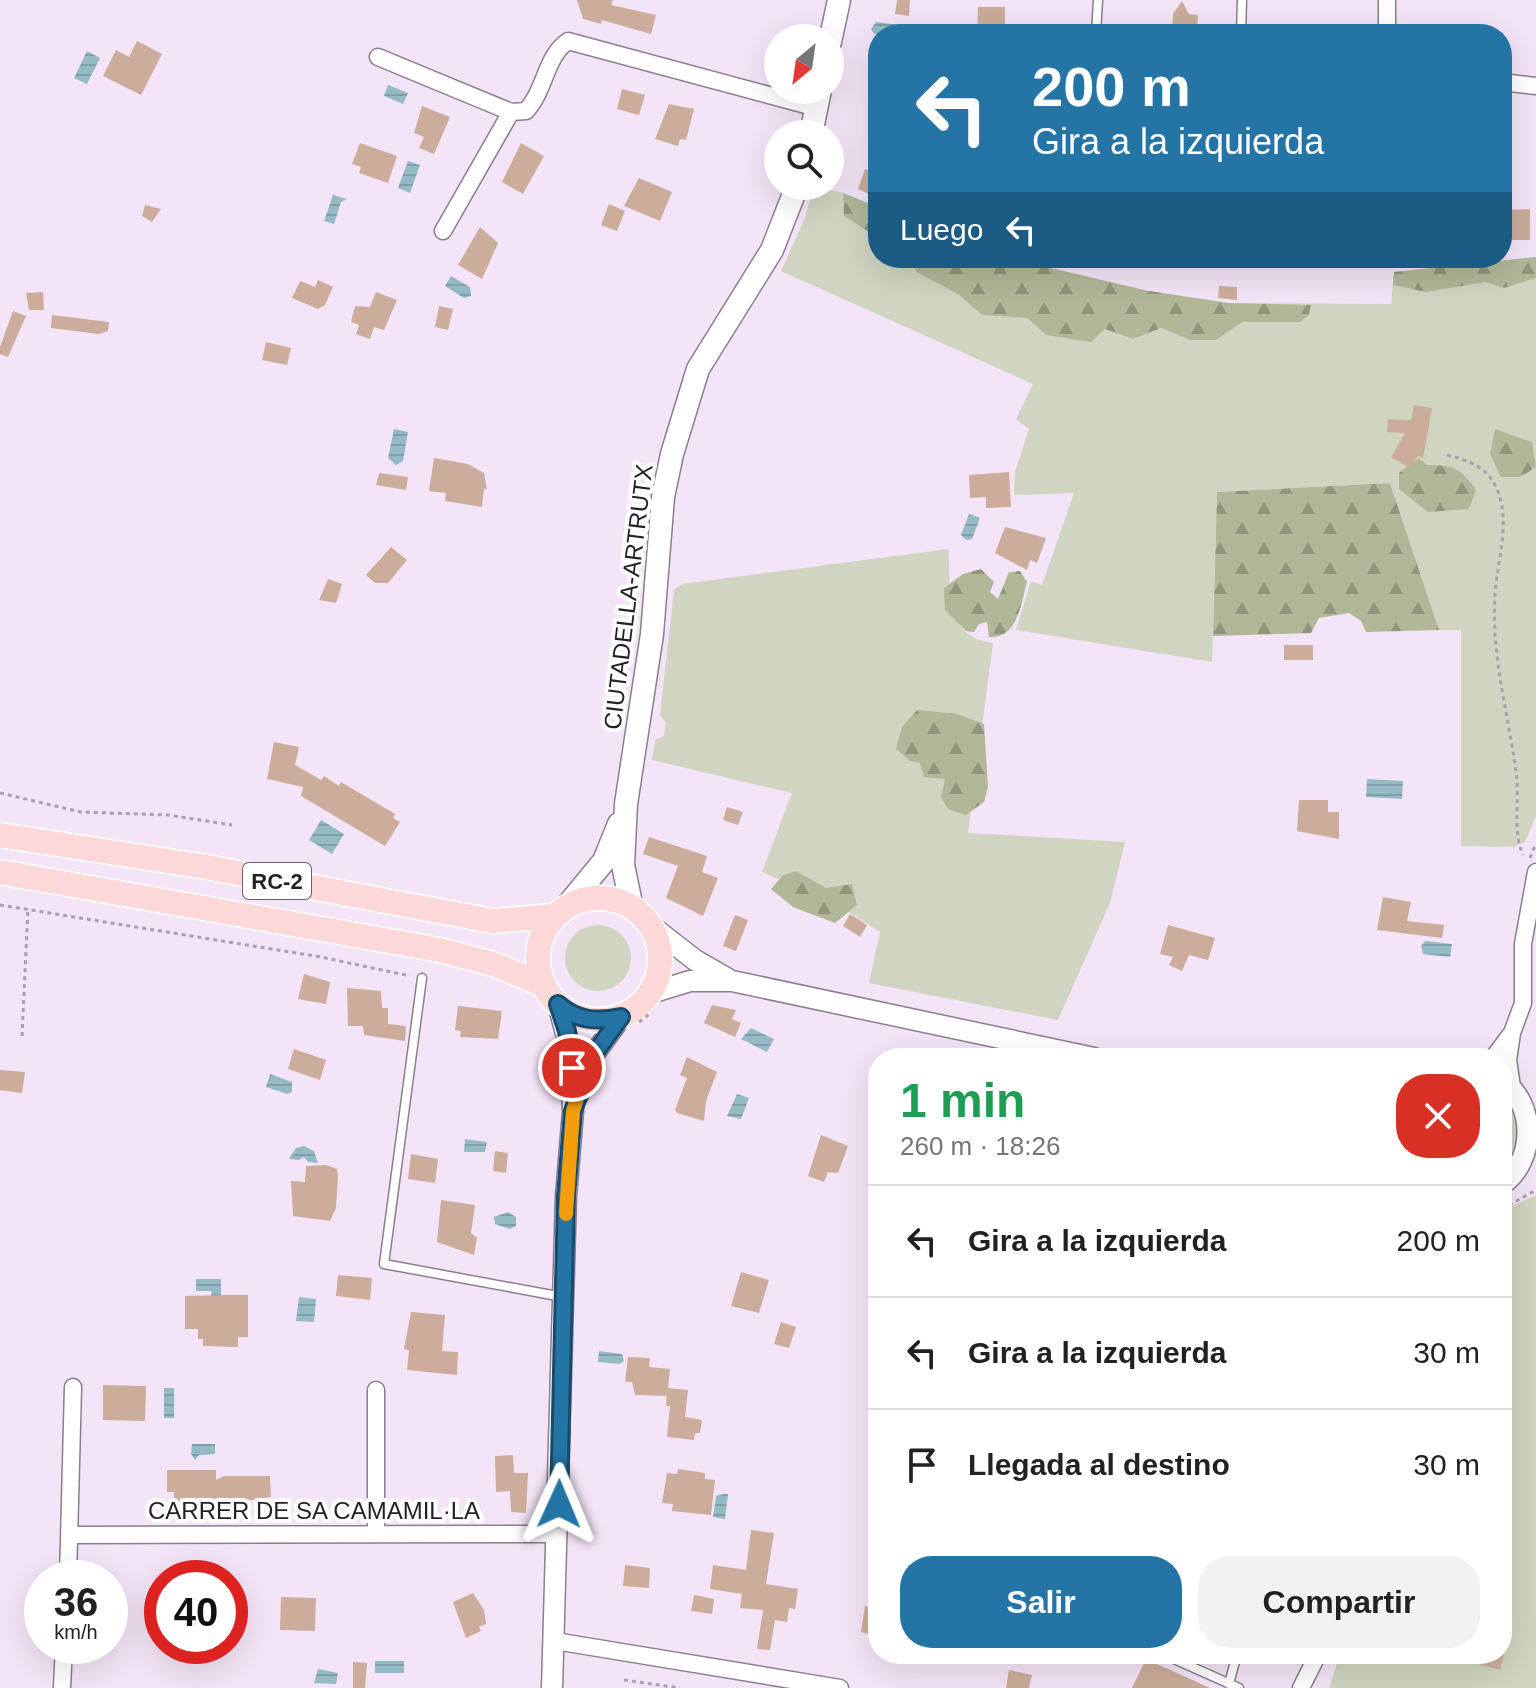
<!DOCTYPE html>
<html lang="es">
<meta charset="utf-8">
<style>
body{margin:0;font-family:Arial,sans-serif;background:#f2f2f2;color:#202124;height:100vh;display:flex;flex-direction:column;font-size:30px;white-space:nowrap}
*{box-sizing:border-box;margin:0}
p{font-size:26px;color:#757577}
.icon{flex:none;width:44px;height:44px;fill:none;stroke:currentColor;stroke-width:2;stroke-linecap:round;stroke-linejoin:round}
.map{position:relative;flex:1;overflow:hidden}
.sheet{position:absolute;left:868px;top:1048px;width:644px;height:616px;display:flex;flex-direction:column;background:#fff;border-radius:32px;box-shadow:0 8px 32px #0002}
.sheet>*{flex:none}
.hud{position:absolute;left:868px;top:24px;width:644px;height:244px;border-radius:32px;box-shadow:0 8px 32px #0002;background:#2474a6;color:#fff;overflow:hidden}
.needle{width:52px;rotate:209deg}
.buttons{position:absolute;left:764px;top:24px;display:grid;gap:16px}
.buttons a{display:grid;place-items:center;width:80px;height:80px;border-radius:50%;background:#fff;box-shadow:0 8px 32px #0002;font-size:40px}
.speed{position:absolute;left:24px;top:1560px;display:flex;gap:16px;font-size:40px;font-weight:700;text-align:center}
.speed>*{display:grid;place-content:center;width:104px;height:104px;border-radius:50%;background:#fff;box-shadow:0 8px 32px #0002;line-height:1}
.speed small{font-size:20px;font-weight:400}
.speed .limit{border:12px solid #d22;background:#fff;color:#111}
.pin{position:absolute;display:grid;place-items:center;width:68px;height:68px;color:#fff;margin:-34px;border:4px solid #fff;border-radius:50%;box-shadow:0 2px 8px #0007}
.me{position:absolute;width:88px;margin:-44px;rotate:1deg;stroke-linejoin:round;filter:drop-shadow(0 0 6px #0008)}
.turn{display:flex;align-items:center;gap:28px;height:168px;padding:0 32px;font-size:36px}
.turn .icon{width:104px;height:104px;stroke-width:2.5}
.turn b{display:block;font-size:56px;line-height:68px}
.then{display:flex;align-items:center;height:76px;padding:0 32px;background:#0003;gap:16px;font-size:30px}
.round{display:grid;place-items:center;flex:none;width:84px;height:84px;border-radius:32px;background:#f2f2f2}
.overview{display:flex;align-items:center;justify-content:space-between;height:136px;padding:0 32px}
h1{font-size:48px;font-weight:700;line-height:60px;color:#1e9e55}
.cta{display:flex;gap:16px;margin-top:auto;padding:16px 32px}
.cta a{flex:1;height:92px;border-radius:32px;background:#2474a6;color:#fff;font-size:32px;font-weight:700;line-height:92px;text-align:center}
.cta a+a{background:#f2f2f2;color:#202124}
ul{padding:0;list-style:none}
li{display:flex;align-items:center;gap:24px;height:112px;padding:0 32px;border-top:2px solid #e0e0e0}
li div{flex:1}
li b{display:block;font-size:30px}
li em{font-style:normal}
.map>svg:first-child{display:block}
</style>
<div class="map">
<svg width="1536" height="1688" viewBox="0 0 1536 1688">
<defs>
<pattern id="forest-firs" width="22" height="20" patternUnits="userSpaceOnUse" patternTransform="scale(2)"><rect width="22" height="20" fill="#b1b898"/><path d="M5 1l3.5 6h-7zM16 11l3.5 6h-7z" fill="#90957c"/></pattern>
<pattern id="water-rules" width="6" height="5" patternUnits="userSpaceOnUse" patternTransform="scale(2)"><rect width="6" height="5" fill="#94bbc5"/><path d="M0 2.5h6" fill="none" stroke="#7fa0a9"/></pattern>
</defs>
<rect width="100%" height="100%" fill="#f4e4f7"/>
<path fill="#d0d5c1" d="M814 186 843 193 844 216 878 238V258H908L918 273 959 295 982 315 1027 318 1046 335 1105 328 1132 339 1161 328 1190 340 1229 303 1391 304 1394 272 1536 257V816L1525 842 1514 847 1461 846V630H1439L1390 483 1217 492 1212 662 1016 630 1031 581 1042 585 1074 493 1014 495 1015 472 1029 429 1016 419 1033 384 781 271 805 218Z
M948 549C952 590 942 636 993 643L968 833 1125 842 1110 903 1058 1020 869 983 880 932 835 903 762 872 792 793 652 760 655 740 664 736 666 723 660 715 674 590 682 584Z
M565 958a33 33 0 1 1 66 0a33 33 0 1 1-66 0Z
M1502 1095C1528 1113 1526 1151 1502 1170Z
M1536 1195V1688H1329L1340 1654H1502V1211Z"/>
<path fill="url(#forest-firs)" d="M843 193 878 207V238L844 216Z
M1536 257V278L1504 288 1486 282 1426 292 1393 285 1394 272Z
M908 258H1008L1149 291 1229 303 1311 305 1309 315 1300 322H1242L1216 340H1190L1161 328 1133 339 1105 329 1091 342 1046 335 1027 318 982 315 959 295 918 273Z
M1495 429 1532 442 1536 467 1520 477H1501L1490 454Z
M1419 458 1427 465C1453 465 1461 468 1476 490L1469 509 1428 512 1399 489V473Z
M1390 483 1439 630 1366 632 1361 621 1349 613 1319 618 1311 633 1213 636 1217 492Z
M981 569 994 582 990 592 998 599 1009 572 1020 571 1027 582C1021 603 1018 639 989 637L987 622 979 624 974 632 966 631 945 610 944 588 963 574Z
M917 710 957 714 984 724 988 787 984 802 966 815 948 809 941 797 945 779 924 777 920 763 910 761 896 749 902 727Z
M796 871 826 888 852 884 857 905 835 923 793 907 771 889 782 876Z"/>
<path fill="url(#water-rules)" d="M876 22 899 25 898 34H874L871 29Z
M87 51 100 58 87 84 74 78Z
M388 85 408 93 403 104 384 96Z
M408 161 420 165 410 193 398 188Z
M333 195 347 199 341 202 334 224 324 221Z
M451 276 470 287 471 296 464 298 445 286Z
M394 429 408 432 403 461 396 465 388 458Z
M969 514 980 518 972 539 966 540 961 535Z
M1367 779 1403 781 1402 799 1366 797Z
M321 820 344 834 332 854 309 840Z
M1425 941 1452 944 1450 957 1423 954 1421 946Z
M751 1028 774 1039 767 1052 741 1039Z
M270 1074 292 1082V1092L287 1094 266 1087Z
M737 1094 749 1098 741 1119 727 1116Z
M465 1139 487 1142 485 1152H464Z
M304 1146 314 1151 318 1163 308 1162 304 1157 299 1160 289 1159 296 1148Z
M508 1212 516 1217V1226L510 1229 495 1224 494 1217Z
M196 1279H221V1302L212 1303 211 1291H196Z
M299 1297 316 1299 314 1322 296 1321Z
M599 1351 622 1354 624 1361 620 1364 598 1362Z
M164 1388H174V1418H164Z
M192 1444H215V1454L199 1455 195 1460 191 1454Z
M724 1494H728L725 1519 713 1517 716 1496Z
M375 1661H404V1673H375Z
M318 1669 338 1673 336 1684 314 1683Z"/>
<path fill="#ccad9b" d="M577 0H613L611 5 656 15 651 34 602 20 601 24 583 19Z
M897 0H910L909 16 895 14Z
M1182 1 1189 14 1198 15 1197 34H1172L1173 14Z
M978 7H1005V34H977Z
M137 41 162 54 141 95 103 76 116 50 129 57Z
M622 89 645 95 639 115 617 109Z
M669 104 694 109 686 140 680 139 678 146 655 139Z
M422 106 450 117 434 154 419 148 424 137 414 133Z
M360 143 397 156 388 183 359 173 361 167 352 164Z
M521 143 544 156 523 194 502 182Z
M865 169 878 175V198L858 189Z
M639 178 672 192 660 221 624 206Z
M609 204 625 211 617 231 601 225Z
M145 205 161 209 152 222 142 216Z
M1530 209V240H1502L1506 210Z
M480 227 498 243 482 279 458 265Z
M318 280 333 287 325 305 318 309 292 298 300 281 315 287Z
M1219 286 1237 287V300L1218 298Z
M43 292 44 310H29L26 293Z
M376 292 397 300 384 330 374 327 370 339 356 334 359 325 351 322 355 306 370 307Z
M439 306 453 309 448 330 435 327Z
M13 311 26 316 8 357 0 354V347Z
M52 315 109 322 108 331 99 334 51 328Z
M266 342 291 348 287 365 262 360Z
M1414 405 1432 408 1423 458 1418 456 1410 468 1391 457 1405 433 1387 432 1388 419 1411 420Z
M434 458 468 464 484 473 487 489H484L482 507 445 501 446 493 429 491Z
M1009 472 1011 507 986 508V497L970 498 969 475Z
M379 473 408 477 406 490 376 485Z
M1005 527 1046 538 1037 563 1030 560 1027 570 995 553Z
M391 547 407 560 388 583H375L366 575Z
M328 579 342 584 336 603 319 600Z
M1284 645H1313V660H1284Z
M274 742 299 747 295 765 321 780 324 776 339 786 341 782 395 814 393 818 400 822 385 846 301 796 303 787 267 779Z
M1299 800H1328V812H1339V839L1297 831Z
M727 807 743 812 738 825 723 820Z
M649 837 707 856 702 872 718 878 703 916 666 898 678 866 643 854Z
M1383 897 1411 902 1407 921 1444 925 1442 938 1377 930Z
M850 914 867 925 860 937 843 926Z
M735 915 748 920 736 951 723 946Z
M1168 925 1215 938 1208 960 1189 955 1182 971 1169 965 1173 957 1160 954Z
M304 974 330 982 326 1004 298 999Z
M347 988 381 991 382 1008H388V1024L406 1026 405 1041 364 1035 363 1026H348Z
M712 1005 736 1010 732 1019 741 1023 735 1037 704 1023Z
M458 1006 502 1011 498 1039 460 1037 461 1031 455 1030Z
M294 1049 326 1060 320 1080 288 1069Z
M687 1057 717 1072 706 1101 704 1121 677 1113 675 1110 687 1078 680 1075Z
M0 1070 25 1072 22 1093 0 1090Z
M821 1135 848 1146 838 1173 828 1172 824 1182 808 1176Z
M495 1151 508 1153 506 1173 493 1171Z
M411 1154 438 1159 435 1183 408 1179Z
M326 1165 337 1169 338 1177 336 1208 330 1221 293 1216 291 1181 305 1182 306 1166Z
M441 1200 475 1205 471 1233 477 1238 474 1255 437 1242Z
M741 1272 769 1280 759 1313 731 1306Z
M338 1275 372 1278 370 1300 336 1296Z
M224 1295H248V1337H238V1347L203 1346V1339H198V1329H185V1296Z
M411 1312 445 1315 442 1351 458 1352 457 1375 407 1370 409 1350 404 1349Z
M781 1322 796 1327 789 1348 774 1344Z
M628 1357 650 1358 649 1367 670 1369 668 1388 688 1390 685 1417 702 1420 700 1433H695L694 1440 667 1437 670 1406H666L667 1391V1396L635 1395 632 1382H625Z
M103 1385 146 1386 145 1421 103 1420Z
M513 1455 514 1473H528L526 1513 511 1512 510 1491 496 1492 495 1456Z
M678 1469 705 1473V1479L715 1480 711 1515 672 1511 673 1504 662 1503 667 1473 677 1474Z
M167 1470H216V1480L224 1476H270L271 1497 253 1500 191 1498 190 1503H174V1492H167Z
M751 1530 774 1533 766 1584 798 1589 795 1609 789 1608 787 1622 775 1620 770 1650 757 1649 763 1610 740 1608 742 1594 710 1589 713 1565 746 1570Z
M625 1565 650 1568 649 1588 623 1586Z
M473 1593 484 1610 486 1624 479 1627 481 1631 466 1638 453 1602Z
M694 1595 714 1599 712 1614 691 1611Z
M281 1597 316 1598 315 1631 280 1630Z
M865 1606 878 1610V1636L861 1632Z
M1457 1654H1504L1500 1670 1457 1658Z
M1146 1659 1210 1688H1132Z
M353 1662 367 1663 365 1688H353Z
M1009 1670 1032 1675 1029 1688H1006Z"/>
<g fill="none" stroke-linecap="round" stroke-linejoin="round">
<g stroke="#8b7e8e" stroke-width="11">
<path id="service" d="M1096 34 1098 0
M1241 34 1242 0
M422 978 384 1264 563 1297
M1163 1654 1239 1688
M1229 1684 1237 1654"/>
</g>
<g stroke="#8b7e8e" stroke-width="19">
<path id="minor" d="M1387 34V0
M378 57 511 112 526 111C546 89 545 57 568 41L817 108
M1502 82 1536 86
M443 231 511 112
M1493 1058 1511 1034
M1512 1087 1508 1060 1512 1033 1523 1003V944L1536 872
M376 1533V1390
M70 1535 558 1534
M68 1578 73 1387
M555 1641 840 1688
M62 1688 64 1646
M1301 1688 1318 1654"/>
</g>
<g stroke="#8b7e8e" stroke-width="23">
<path id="tertiary" d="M650 925 695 960 728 979
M651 993 690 981H732L1094 1058
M1502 1081C1536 1103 1536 1161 1502 1184
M578 1095 592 1057 621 1017
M552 1688 566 1196 573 1111 571 1052 558 1004"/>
</g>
<g stroke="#8b7e8e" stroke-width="25">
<path id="secondary" d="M830 42 839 0
M811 134 820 90
M567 906 604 861 619 824
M632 908 623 865 626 804 652 634 663 497 672 454 698 369 772 250 797 186"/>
</g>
<g stroke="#fff" stroke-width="27">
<path id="primary" d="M0 835 200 866 492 921 555 916
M0 872 440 950 493 964 542 984
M538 959a61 61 0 1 1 122 0a61 61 0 1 1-122 0Z"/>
</g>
<path stroke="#ab9ead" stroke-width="3" stroke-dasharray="4 4" stroke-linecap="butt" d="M1447 455C1467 460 1487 467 1496 487 1512 521 1497 560 1495 595 1491 654 1508 714 1516 771 1520 799 1512 830 1523 855
M0 793 81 812 168 815 232 825
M1530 858 1536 843
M0 905 321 957 410 976
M639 1022 652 1012
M22 1036 28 908
M1502 1209 1536 1190
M624 1680 680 1688"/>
<use href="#service" stroke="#fff" stroke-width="8"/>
<use href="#minor" stroke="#fff" stroke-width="16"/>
<use href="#tertiary" stroke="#fff" stroke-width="20"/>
<use href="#secondary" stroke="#fff" stroke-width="22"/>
<use href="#primary" stroke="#fcd8d8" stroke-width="24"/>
</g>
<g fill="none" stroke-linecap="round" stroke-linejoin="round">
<g stroke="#174b6c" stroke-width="20">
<path id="route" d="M559 1504 566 1196 573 1111 592 1057 621 1017C597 1022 577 1021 558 1004L567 1031 572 1068"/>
</g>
<use href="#route" stroke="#2474a6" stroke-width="14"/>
<path stroke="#f59e0b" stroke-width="14" d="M566 1214 573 1111 580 1088"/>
</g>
<g text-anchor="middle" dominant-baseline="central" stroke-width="8" stroke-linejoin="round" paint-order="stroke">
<rect fill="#fff" stroke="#666266" stroke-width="2" x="243" y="863" width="68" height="36" rx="6"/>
<g font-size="22" font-weight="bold" fill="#241e25">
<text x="277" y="881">RC-2</text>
</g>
<g font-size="24" fill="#241e25" stroke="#fff">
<text transform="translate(628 597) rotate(-83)">CIUTADELLA-ARTRUTX</text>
<text x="314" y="1510">CARRER DE SA CAMAMIL·LA</text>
</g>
</g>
</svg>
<div class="buttons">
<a><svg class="needle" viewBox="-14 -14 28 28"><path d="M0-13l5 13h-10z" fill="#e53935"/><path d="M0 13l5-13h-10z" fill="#757577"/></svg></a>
<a><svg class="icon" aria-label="search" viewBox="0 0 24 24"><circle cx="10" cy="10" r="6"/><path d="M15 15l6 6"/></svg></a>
</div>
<div class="speed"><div>36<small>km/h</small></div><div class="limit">40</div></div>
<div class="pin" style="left:572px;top:1068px;background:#d93025"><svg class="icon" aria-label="arrive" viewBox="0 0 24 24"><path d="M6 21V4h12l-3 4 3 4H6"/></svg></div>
<svg class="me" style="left:559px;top:1504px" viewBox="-20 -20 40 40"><path d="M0-17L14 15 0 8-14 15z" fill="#2474a6" stroke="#fff" stroke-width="4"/></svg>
<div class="hud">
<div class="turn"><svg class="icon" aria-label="left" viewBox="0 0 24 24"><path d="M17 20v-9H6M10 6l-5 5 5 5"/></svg><div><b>200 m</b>Gira a la izquierda</div></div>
<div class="then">Luego<svg class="icon" aria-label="left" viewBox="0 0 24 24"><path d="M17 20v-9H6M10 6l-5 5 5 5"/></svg></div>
</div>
<section class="sheet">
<div class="overview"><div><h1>1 min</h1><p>260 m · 18:26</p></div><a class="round" style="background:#d93025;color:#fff"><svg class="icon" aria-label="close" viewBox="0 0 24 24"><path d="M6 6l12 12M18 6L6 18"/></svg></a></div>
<ul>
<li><svg class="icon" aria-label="left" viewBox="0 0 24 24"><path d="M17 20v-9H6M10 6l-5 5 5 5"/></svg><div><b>Gira a la izquierda</b></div><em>200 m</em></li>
<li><svg class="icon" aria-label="left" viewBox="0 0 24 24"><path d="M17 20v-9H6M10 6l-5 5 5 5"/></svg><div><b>Gira a la izquierda</b></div><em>30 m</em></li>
<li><svg class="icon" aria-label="arrive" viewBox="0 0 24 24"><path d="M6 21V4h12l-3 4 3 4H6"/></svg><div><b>Llegada al destino</b></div><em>30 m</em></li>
</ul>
<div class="cta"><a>Salir</a><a>Compartir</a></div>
</section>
</div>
